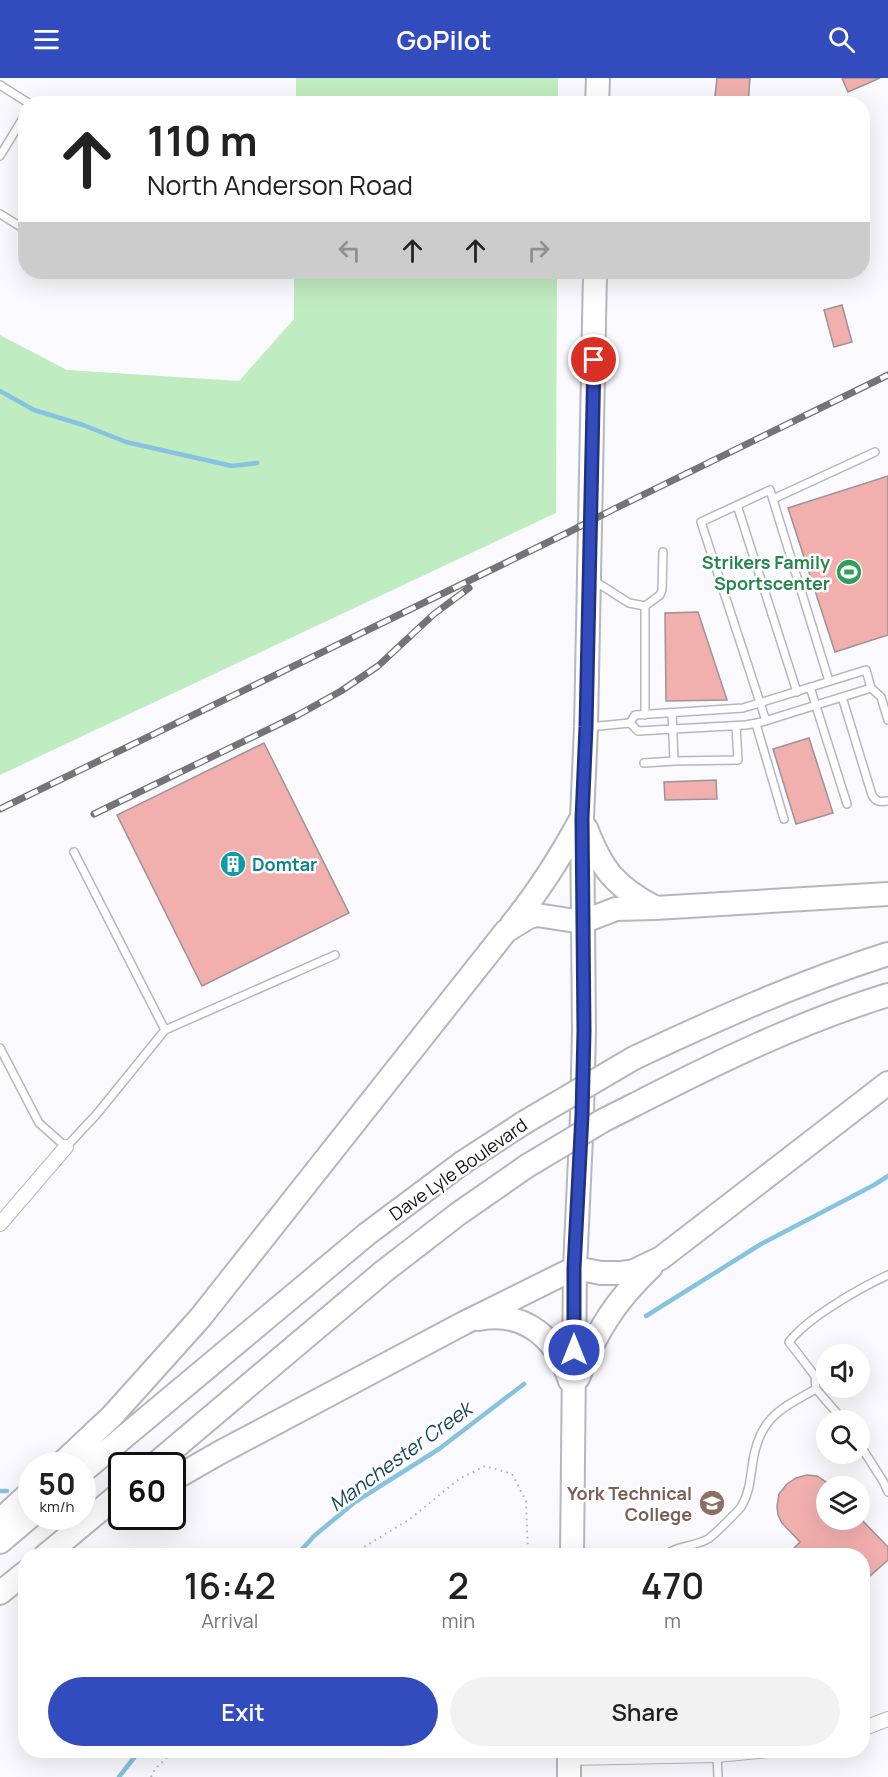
<!DOCTYPE html>
<style>
body{margin:0;font-family:Manrope,sans-serif;background:#f2f2f2;color:#222;height:100vh;display:flex;flex-direction:column;font-size:22px;white-space:nowrap}
*{box-sizing:border-box;margin:0}
p{font-size:20px;color:#767676}
.icon{flex:none;width:33px;height:33px;fill:none;stroke:currentColor;stroke-width:2;stroke-linecap:round;stroke-linejoin:round}
.map{position:relative;flex:1;overflow:hidden}
.side{position:absolute;left:18px;top:1470px;width:852px;height:210px;display:flex;flex-direction:column;background:#fff;border-radius:24px;box-shadow:0 6px 24px #0002}
.side>*{flex:none}
.hud{position:absolute;left:18px;top:18px;width:852px;height:183px;border-radius:24px;box-shadow:0 6px 24px #0002;background:#fff;color:#222;overflow:hidden}
.buttons{position:absolute;left:816px;top:1266px;display:grid;gap:12px}
.buttons a{display:grid;place-items:center;width:54px;height:54px;border-radius:50%;background:#fff;box-shadow:0 6px 24px #0002;font-size:30px}
.speed{position:absolute;left:18px;top:1374px;display:flex;gap:12px;font-size:30px;font-weight:700;text-align:center}
.speed>*{display:grid;place-content:center;width:78px;height:78px;border-radius:50%;background:#fff;box-shadow:0 6px 24px #0002;line-height:1}
.speed small{font-size:15px;font-weight:400}
.speed .limit{border:3px solid #111;border-radius:9px;background:#fff;color:#111}
.pin{position:absolute;display:grid;place-items:center;width:51px;height:51px;color:#fff;margin:-26px;border:3px solid #fff;border-radius:50%;box-shadow:0 2px 6px #0007}
.me{position:absolute;width:66px;margin:-33px;rotate:0deg;stroke-linejoin:round;filter:drop-shadow(0 0 4px #0008)}
.turn{display:flex;align-items:center;gap:21px;height:126px;padding:0 30px;font-size:27px}
.turn .icon{width:78px;height:78px;stroke-width:2.5}
.turn b{display:block;font-size:42px;line-height:51px}
.lanes{display:flex;align-items:center;height:57px;padding:0 30px;background:#0003;justify-content:center;gap:30px;direction:ltr}
.lanes .off{opacity:.35}
.eta{display:flex;justify-content:space-evenly;align-items:center;height:102px;text-align:center}
.eta b{font-size:36px;font-weight:600;line-height:42px}
.button{display:flex;gap:12px;margin-top:auto;padding:12px 30px}
.button a{flex:1;height:69px;border-radius:36px;background:#334cbd;color:#fff;font-size:24px;font-weight:600;line-height:69px;text-align:center}
.button a+a{background:#f2f2f2;color:#222}
header{display:flex;justify-content:space-between;align-items:center;height:78px;padding:0 30px;background:#334cbd;color:#fff;font-size:27px;font-weight:600}
.map>svg:first-child{display:block}
</style>
<header><svg class="icon" aria-label="menu" viewBox="0 0 24 24"><path d="M4 6h16M4 12h16M4 18h16"/></svg>GoPilot<svg class="icon" aria-label="search" viewBox="0 0 24 24"><circle cx="10" cy="10" r="6"/><path d="M15 15l6 6"/></svg></header>
<div class="map">
<svg width="888" height="1699" viewBox="0 0 888 1699">
<rect width="100%" height="100%" fill="#fafafe"/>
<path fill="#c0ecc1" d="M296 0H558V25H296Z
M294 194H557L556 435 0 697V257L67 292 239 303 294 241Z"/>
<g fill="none" stroke-linecap="round" stroke-linejoin="round">
<path stroke="#86c3e1" stroke-width="4.5" d="M0 313 34 332 83 347 126 364 232 388 257 385
M646 1238 761 1166 874 1107 888 1098
M0 1413H7
M296 1478 314 1458 355 1424 439 1371 524 1306
M119 1699 140 1672"/>
</g>
<path fill="#f1b0ae" stroke="#9b9494" stroke-width="1.5" d="M717 0H750L748 26H714Z
M842 0H880L848 14Z
M842 227 852 264 834 269 824 232Z
M888 398V557L835 574 788 430Z
M698 534 727 622 666 623 665 535Z
M809 660 833 735 796 746 773 671Z
M264 665 349 835 202 908 117 737Z
M716 702 717 721 665 722 664 704Z
M807 1397 817 1398 826 1404V1442H862L888 1469V1482L862 1505V1478H786L800 1464 782 1445 778 1437 777 1428 779 1416 787 1406 796 1400Z"/>
<g fill="none" stroke-linecap="round" stroke-linejoin="round">
<g stroke="#b6b7bd" stroke-width="10">
<path id="lane" d="M0 7 30 26
M0 78 26 35
M0 136 26 152
M626 194H675
M773 421 875 374
M737 427 797 614
M593 502 629 525 645 528V637
M645 528 660 517 662 512 663 474
M810 609 847 726
M842 619 872 717C876 724 880 724 888 723
M672 635 674 683 738 682 736 648
M766 643 701 444 770 412 829 603
M630 645 635 637 743 630 866 592 871 610 881 619 888 642
M630 645 638 653 746 647 762 644 871 610
M756 646 784 741
M588 649 630 645
M644 685 674 683
M165 952 335 877
M0 970 39 1045 66 1069 96 1037 165 952 74 774
M843 1342 816 1311 815 1298 789 1264C807 1240 860 1210 888 1197
M860 1367 883 1403 888 1414
M664 1478C680 1466 694 1469 708 1461 713 1458 737 1434 741 1429 749 1416 750 1403 752 1389 758 1341 778 1332 816 1311
M717 1677 718 1699"/>
</g>
<g stroke="#b6b7bd" stroke-width="16">
<path id="street" d="M0 1146 66 1069
M862 1651 888 1641
M569 1680 717 1677 768 1672"/>
</g>
<g stroke="#b6b7bd" stroke-width="26">
<path id="primary" d="M597 26 598 0
M586 750C602 792 615 808 654 829
M512 846C539 813 561 778 581 741
M634 980C717 941 800 904 888 876
M636 1026C718 984 800 944 888 917
M479 1241C525 1232 557 1261 570 1303
M578 1300C596 1254 615 1223 651 1189
M59 1388 112 1338 200 1240 506 853 529 839 537 837 582 844 616 831 655 830 888 816
M153 1388 383 1194 458 1136 527 1088
M82 1394 367 1156 462 1085 525 1044
M172 1402 219 1375 464 1245 575 1190 601 1195H621L634 1193 661 1180 888 1005
M0 1442 32 1413
M0 1464 32 1437
M45 1478 122 1414
M572 1478 575 1190 582 1037 584 953 582 740 586 649 595 194
M0 1515 26 1494
M569 1699V1672"/>
</g>
<path stroke="#b1b1b4" stroke-width="2" stroke-dasharray="1.5 4.5" stroke-linecap="butt" d="M349 1478 410 1441 459 1401 485 1388 512 1396 526 1423 528 1478
M151 1699 155 1691 175 1672"/>
<use href="#lane" stroke="#fff" stroke-width="7"/>
<use href="#street" stroke="#fff" stroke-width="14"/>
<use href="#primary" stroke="#fff" stroke-width="22"/>
<g stroke="#747476" stroke-width="7">
<path id="rail" d="M0 731 567 455 614 431 888 297
M94 736 298 637 341 613 378 588 434 536 469 510"/>
</g>
<use href="#rail" stroke="#fff" stroke-width="4.5" stroke-dasharray="14" stroke-linecap="butt"/>
<g stroke="#b6b7bd" stroke-width="26" stroke-linecap="butt">
<path id="primary-bridge" d="M525 1044 634 980
M527 1088 604 1042 636 1026"/>
</g>
<use href="#primary-bridge" stroke="#fff" stroke-width="22"/>
</g>
<g fill="none" stroke-linecap="round" stroke-linejoin="round">
<g stroke="#21317b" stroke-width="15">
<path id="route" d="M574 1272V1190L582 1037 584 953 582 740 586 649 594 282"/>
</g>
<use href="#route" stroke="#334cbd" stroke-width="10"/>
</g>
<defs>
<g id="stadium-disc" transform="scale(1.35)"><circle r="9.5" fill="#2e9e5b" stroke="#fff"/><path d="M0-5a6.5 5 0 1 0 0 10a6.5 5 0 1 0 0-10ZM-3.5-1.8h7v3.6h-7Z" fill="#fff"/></g>
<g id="building-disc" transform="scale(1.35)"><circle r="9.5" fill="#0f9aa8" stroke="#fff"/><path d="M-4-6H4V6H1V3H-1V6H-4ZM-2.5-4.3h1.7v1.8h-1.7ZM.8-4.3h1.7v1.8H.8ZM-2.5-1h1.7V.8h-1.7ZM.8-1h1.7V.8H.8Z" fill="#fff"/></g>
<g id="university-disc" transform="scale(1.35)"><circle r="9.5" fill="#8d6e63" stroke="#fff"/><path d="M0-5L7-2L0 1L-7-2ZM-4 1L0 2.5L4 1V4Q0 6-4 4Z" fill="#fff"/></g>
</defs>
<g fill-rule="evenodd">
<use href="#stadium-disc" x="849" y="494"/>
<use href="#building-disc" x="233" y="786"/>
<use href="#university-disc" x="712" y="1425"/>
</g>
<g text-anchor="middle" dominant-baseline="central" stroke-width="5" stroke-linejoin="round" paint-order="stroke">
<g font-size="18" font-weight="bold" fill="#27864d" stroke="#fff" text-anchor="end">
<text x="830" y="484">Strikers Family<tspan x="830" dy="21">Sportscenter</tspan></text>
</g>
<g font-size="18" font-weight="bold" fill="#0d838f" stroke="#fff" text-anchor="start">
<text x="252" y="786">Domtar</text>
</g>
<g font-size="18" fill="#111113" stroke="#fff">
<text transform="translate(458 1091) rotate(-35)">Dave Lyle Boulevard</text>
</g>
<g font-size="18" font-weight="bold" fill="#785e54" stroke="#fff" text-anchor="end">
<text x="692" y="1415">York Technical<tspan x="692" dy="21">College</tspan></text>
</g>
<g font-size="20" font-style="italic" fill="#13465b" stroke="#fff">
<text transform="translate(400 1378) rotate(-36)">Manchester Creek</text>
</g>
</g>
</svg>
<div class="buttons">
<a><svg class="icon" aria-label="sound" viewBox="0 0 24 24"><path d="M4 9h4l5-4v14l-5-4H4zM17 9q2 3 0 6"/></svg></a>
<a><svg class="icon" aria-label="search" viewBox="0 0 24 24"><circle cx="10" cy="10" r="6"/><path d="M15 15l6 6"/></svg></a>
<a><svg class="icon" aria-label="layers" viewBox="0 0 24 24"><path d="M12 4l9 5-9 5-9-5zM3 14l9 5 9-5"/></svg></a>
</div>
<div class="speed"><div>50<small>km/h</small></div><div class="limit">60</div></div>
<div class="pin" style="left:594px;top:282px;background:#d93025"><svg class="icon" aria-label="arrive" viewBox="0 0 24 24"><path d="M6 21V4h12l-3 4 3 4H6"/></svg></div>
<svg class="me" style="left:574px;top:1272px" viewBox="-20 -20 40 40"><circle r="17" fill="#334cbd" stroke="#fff" stroke-width="3"/><path d="M0-11L8 9 0 5-8 9z" fill="#fff"/></svg>
<div class="hud">
<div class="turn"><svg class="icon" aria-label="ahead" viewBox="0 0 24 24"><path d="M12 20V5M6 11l6-6 6 6"/></svg><div><b>110 m</b>North Anderson Road</div></div>
<div class="lanes"><svg class="icon off" aria-label="left" viewBox="0 0 24 24"><path d="M17 20v-9H6M10 6l-5 5 5 5"/></svg><svg class="icon" aria-label="ahead" viewBox="0 0 24 24"><path d="M12 20V5M6 11l6-6 6 6"/></svg><svg class="icon" aria-label="ahead" viewBox="0 0 24 24"><path d="M12 20V5M6 11l6-6 6 6"/></svg><svg class="icon off" aria-label="right" viewBox="0 0 24 24"><path d="M7 20v-9h11M14 6l5 5-5 5"/></svg></div>
</div>
<section class="side">
<div class="eta">
<div><b>16:42</b><p>Arrival</p></div>
<div><b>2</b><p>min</p></div>
<div><b>470</b><p>m</p></div>
</div>
<div class="button"><a>Exit</a><a>Share</a></div>
</section>
</div>
